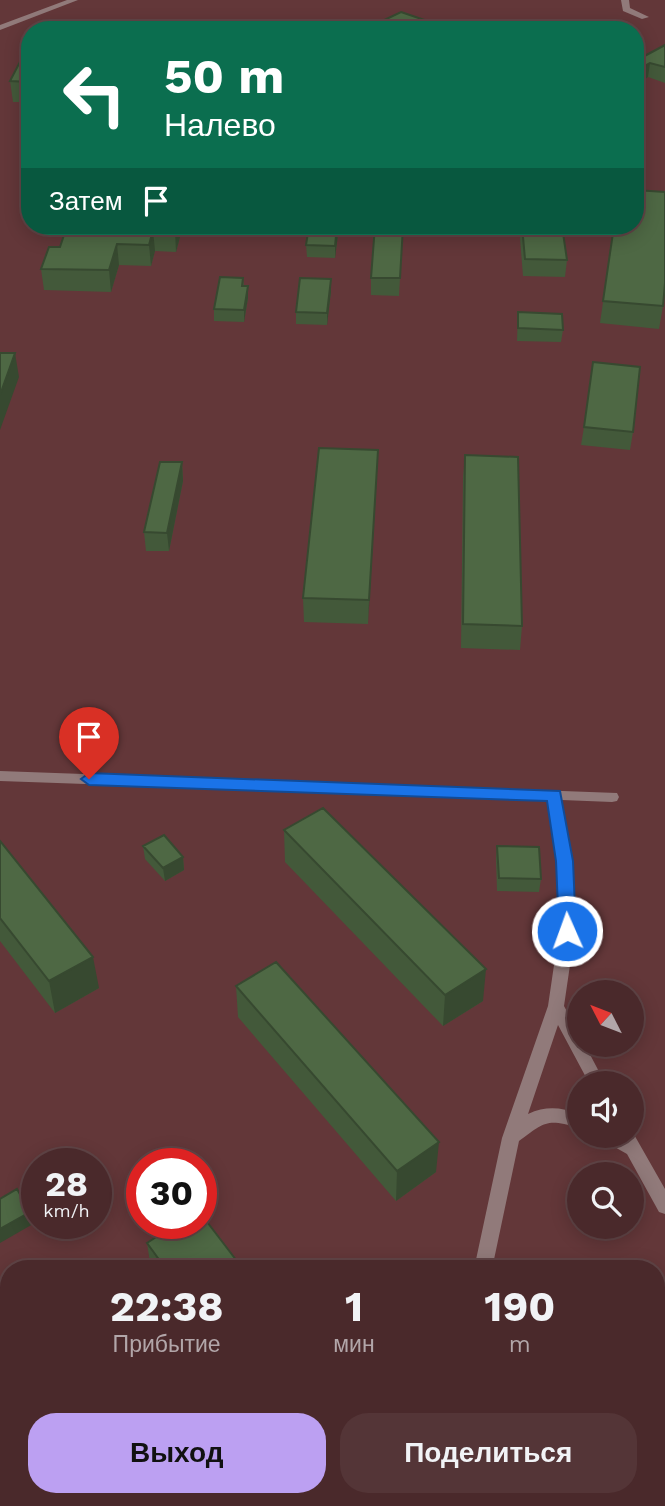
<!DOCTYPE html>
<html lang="ru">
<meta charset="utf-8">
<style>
body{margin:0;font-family:"Work Sans",sans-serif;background:#543537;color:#f1f3f6;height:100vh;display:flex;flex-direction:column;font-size:26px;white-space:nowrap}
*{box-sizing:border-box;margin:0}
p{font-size:23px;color:#b2a6a9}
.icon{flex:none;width:38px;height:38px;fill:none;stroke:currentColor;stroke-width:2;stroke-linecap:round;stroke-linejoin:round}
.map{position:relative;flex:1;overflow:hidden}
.side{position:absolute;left:0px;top:1260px;width:665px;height:247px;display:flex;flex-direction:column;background:#4a292b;border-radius:28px 28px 0 0;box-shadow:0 4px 18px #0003,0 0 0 2px #614547}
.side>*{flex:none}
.hud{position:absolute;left:21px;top:21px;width:623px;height:214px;border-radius:28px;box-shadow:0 4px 18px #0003,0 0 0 2px #614547;background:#0b6e4f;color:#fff;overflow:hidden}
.needle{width:46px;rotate:312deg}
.buttons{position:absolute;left:567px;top:980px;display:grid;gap:14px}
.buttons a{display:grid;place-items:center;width:77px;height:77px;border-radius:50%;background:#4a292b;box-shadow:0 4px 18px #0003,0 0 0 2px #614547;font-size:35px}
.speed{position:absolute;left:21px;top:1148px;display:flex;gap:14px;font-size:35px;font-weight:700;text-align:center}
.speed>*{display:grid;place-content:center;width:91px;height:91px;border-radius:50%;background:#4a292b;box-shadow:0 4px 18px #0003,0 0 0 2px #614547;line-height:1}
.speed small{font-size:18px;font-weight:400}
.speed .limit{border:10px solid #d22;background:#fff;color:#111}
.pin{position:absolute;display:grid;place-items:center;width:60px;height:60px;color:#fff;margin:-72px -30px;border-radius:50% 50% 50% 0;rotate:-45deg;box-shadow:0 0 7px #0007}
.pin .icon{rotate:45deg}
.me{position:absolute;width:77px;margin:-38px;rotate:358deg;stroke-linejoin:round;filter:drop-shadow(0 0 5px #0008)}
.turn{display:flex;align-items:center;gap:24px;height:147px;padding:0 28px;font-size:32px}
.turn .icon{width:91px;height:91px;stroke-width:2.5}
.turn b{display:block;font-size:49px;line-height:60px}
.then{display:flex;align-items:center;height:66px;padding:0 28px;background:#0003;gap:14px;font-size:26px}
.eta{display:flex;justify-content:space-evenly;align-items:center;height:119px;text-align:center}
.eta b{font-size:42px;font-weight:700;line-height:49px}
.button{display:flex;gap:14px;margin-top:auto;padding:14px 28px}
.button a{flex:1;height:80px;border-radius:28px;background:#bca0f2;color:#111;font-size:28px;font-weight:700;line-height:80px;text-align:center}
.button a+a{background:#543537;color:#f1f3f6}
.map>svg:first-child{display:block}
</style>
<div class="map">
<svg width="665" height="1506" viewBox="0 0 665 1506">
<rect width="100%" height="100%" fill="#633739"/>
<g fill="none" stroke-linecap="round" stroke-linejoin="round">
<path fill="#917a7a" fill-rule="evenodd" d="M67 0H78L0 30V25Z
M621 0H629L630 8 649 17 642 19 623 11Z
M0 771 617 793 619 797 617 801 612 802 562 800 571 861 575 931 564 1006 579 1034V1045H585L605 1083H589L558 1025 528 1114C546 1106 560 1107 579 1114V1128C546 1118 545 1122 519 1141L492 1269H474L502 1138 548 1006 559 931 557 861 548 800 0 781Z
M632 1131 665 1189V1214L659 1212 627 1154 604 1141 601 1136H632Z
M431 1498H451L450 1506H430Z"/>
</g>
<path fill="#43593a" d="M378 23 442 30H378Z
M665 45V83L648 77 635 85V57L639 59Z
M30 58V102H13L10 81Z
M67 226H183L176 252 155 251 151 266 119 265 111 292 44 290 41 269 60 247Z
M339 226 335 258 307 257 306 245Z
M403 226 399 296 371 295V278Z
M521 226H562L567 260 565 277 523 276 520 238Z
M614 226 663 306 659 329 600 323Z
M243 278 244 286 248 298 244 322 214 321V309Z
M331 291 327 325 296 324V312Z
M518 312 563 330 561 342 517 341Z
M584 427 633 432 630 450 581 445Z
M378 450 368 624 304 622 303 598Z
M465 455 522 626 520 650 461 648 463 478Z
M182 462 183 481 169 551H146L144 532Z
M284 830 483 1001 443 1026 285 862Z
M0 841 99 988 55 1013 0 941Z
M143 846 183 857 184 870 165 881 145 859Z
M497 846 541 879 539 892 497 891 496 859Z
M236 986 436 1172 396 1201 238 1017Z
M147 1243 243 1269H151Z
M314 1498H355L345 1506H319Z"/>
<path fill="#374930" d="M650 63 648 77 635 85V71Z
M176 226H183L176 252 175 231Z
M337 226 339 227 335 258V246Z
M153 230 155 251 151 266 149 245Z
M117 244 119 265 111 292 109 270Z
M331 279V291L327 325V313Z
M248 286V298L244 322V310Z
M15 353 19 377 0 430V395Z
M378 450 377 473 368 624 369 600Z
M182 462 183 481 169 551 167 533Z
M183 857 184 870 165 881 163 868Z
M93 957 99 988 55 1013 49 981Z
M486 969 483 1001 443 1026 445 995Z
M439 1142 436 1172 396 1201 397 1171Z
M30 1212 33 1224 0 1243V1229Z
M328 1498H355L345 1506H328Z"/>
<path fill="#4e6844" stroke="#374930" stroke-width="2" d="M401 12 442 26 434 30H397L378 23Z
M665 45V67L650 63 635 71V57L639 59Z
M22 58H30V82L10 81Z
M635 190 665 192V283L663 306 603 301 614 226H635Z
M67 226H176L175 231 153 230 149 245 117 244 109 270 41 269 49 247H60Z
M309 226H337L335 246 306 245Z
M375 226H403L400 278H371Z
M522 226H562L567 260 525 259Z
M220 277 243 278 242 286H248L244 310 214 309Z
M300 278 331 279 327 313 296 312Z
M518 312 562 314 563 330 518 328Z
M0 353H15L0 395Z
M593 362 640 367 633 432 584 427Z
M319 448 378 450 369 600 303 598Z
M465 455 518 457 522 626 463 624Z
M160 462H182L167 533 144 532Z
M323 808 486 969 445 995 284 830Z
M164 835 183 857 163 868 143 846Z
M0 841 93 957 49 981 0 918Z
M497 846 539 847 541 879 499 878Z
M276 962 439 1142 397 1171 236 986Z
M17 1189 30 1212 0 1229V1199Z
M201 1214 243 1269H166L147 1243 178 1223H201Z
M65 1498H137L143 1506H57L56 1505Z
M574 1498H633L632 1506H574Z"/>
<path fill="#1a73e8" stroke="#114b97" stroke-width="2" d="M89 773 560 791 573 861 576 931 574 936H561L559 931 556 861 547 801 89 785 81 779Z"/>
</svg>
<div class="buttons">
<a><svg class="needle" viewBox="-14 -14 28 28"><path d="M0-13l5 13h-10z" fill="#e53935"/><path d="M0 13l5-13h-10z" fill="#b2a6a9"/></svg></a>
<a><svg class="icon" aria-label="sound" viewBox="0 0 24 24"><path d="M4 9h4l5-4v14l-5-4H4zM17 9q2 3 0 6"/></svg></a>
<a><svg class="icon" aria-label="search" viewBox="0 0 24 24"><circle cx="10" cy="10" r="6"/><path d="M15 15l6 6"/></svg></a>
</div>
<div class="speed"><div>28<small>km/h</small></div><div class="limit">30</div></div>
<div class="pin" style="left:89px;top:779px;background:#d93025"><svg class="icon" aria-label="arrive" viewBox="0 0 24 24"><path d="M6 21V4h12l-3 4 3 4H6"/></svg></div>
<svg class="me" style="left:567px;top:931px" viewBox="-20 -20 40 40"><circle r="17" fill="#1a73e8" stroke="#fff" stroke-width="3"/><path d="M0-11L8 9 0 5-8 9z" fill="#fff"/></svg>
<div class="hud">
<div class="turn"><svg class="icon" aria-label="left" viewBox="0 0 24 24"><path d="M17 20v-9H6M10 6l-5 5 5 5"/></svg><div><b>50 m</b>Налево</div></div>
<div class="then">Затем<svg class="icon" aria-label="arrive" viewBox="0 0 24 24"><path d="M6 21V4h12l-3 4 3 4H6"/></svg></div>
</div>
<section class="side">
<div class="eta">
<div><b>22:38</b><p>Прибытие</p></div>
<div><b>1</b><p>мин</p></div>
<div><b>190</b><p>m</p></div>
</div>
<div class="button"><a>Выход</a><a>Поделиться</a></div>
</section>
</div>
